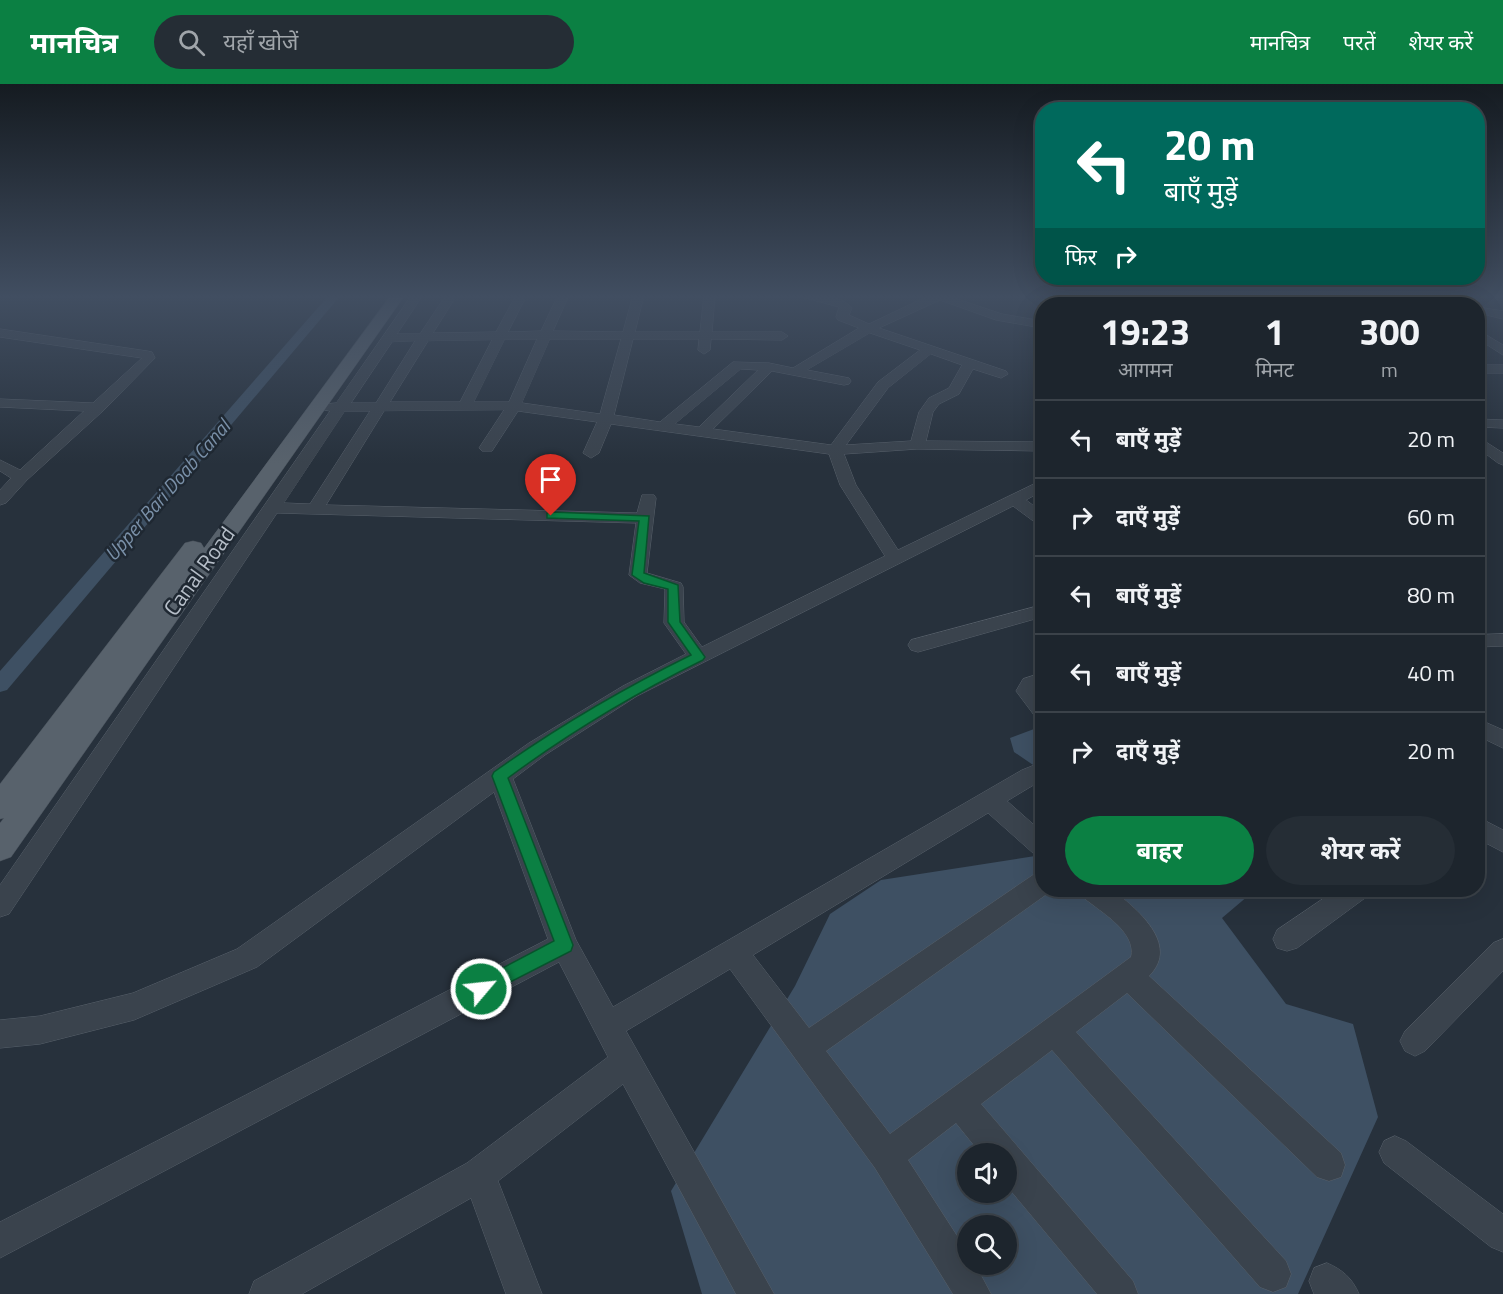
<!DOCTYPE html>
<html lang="hi">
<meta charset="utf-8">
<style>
body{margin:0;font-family:"Titillium Web","Noto Sans Devanagari",sans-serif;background:#252d35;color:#f1f3f6;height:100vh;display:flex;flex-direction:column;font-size:22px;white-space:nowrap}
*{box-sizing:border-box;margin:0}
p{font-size:20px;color:#a0a5aa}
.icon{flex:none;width:33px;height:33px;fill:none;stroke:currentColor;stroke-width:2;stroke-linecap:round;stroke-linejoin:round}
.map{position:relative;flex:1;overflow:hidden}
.drawer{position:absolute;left:1035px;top:213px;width:450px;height:600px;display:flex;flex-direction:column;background:#1d252d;border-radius:24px;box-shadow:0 6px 24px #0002,0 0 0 2px #3b4249}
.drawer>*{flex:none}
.banner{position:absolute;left:1035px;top:18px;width:450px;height:183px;border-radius:24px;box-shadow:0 6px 24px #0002,0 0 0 2px #3b4249;background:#00695c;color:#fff;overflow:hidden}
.controls{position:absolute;left:957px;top:1059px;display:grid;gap:12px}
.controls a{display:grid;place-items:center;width:60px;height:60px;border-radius:50%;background:#1d252d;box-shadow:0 6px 24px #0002,0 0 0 2px #3b4249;font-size:30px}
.pin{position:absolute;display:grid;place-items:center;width:51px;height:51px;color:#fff;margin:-62px -26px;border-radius:50% 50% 50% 0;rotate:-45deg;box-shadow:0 0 6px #0007}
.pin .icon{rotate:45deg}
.me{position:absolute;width:66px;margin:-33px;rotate:62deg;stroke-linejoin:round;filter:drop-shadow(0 0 4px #0008)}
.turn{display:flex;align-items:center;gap:21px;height:126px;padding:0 30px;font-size:27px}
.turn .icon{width:78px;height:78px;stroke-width:2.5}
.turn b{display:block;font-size:42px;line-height:51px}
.then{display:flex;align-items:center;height:57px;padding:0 30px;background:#0003;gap:12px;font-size:22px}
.eta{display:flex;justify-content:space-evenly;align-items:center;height:102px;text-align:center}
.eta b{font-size:36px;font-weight:700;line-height:42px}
.primary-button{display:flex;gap:12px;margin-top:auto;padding:12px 30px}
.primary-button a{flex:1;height:69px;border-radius:36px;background:#0b8043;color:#fff;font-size:24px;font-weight:700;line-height:69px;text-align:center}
.primary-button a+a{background:#252d35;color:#f1f3f6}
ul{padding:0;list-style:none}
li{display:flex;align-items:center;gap:18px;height:78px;padding:0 30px;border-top:2px solid #3b4249}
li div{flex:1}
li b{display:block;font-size:22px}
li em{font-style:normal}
header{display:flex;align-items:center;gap:36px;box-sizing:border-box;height:84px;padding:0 30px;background:#0b8043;color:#fff}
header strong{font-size:28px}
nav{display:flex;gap:33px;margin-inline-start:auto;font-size:21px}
.search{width:420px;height:54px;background:#252d35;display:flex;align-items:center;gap:15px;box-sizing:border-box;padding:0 21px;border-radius:33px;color:#a0a5aa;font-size:22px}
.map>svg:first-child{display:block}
</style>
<header>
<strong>मानचित्र</strong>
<div class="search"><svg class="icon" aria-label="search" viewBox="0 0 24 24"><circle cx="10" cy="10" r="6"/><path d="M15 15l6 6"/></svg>यहाँ खोजें</div>
<nav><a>मानचित्र</a><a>परतें</a><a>शेयर करें</a></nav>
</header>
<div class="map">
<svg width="1503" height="1210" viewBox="0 0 1503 1210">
<rect width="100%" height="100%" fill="#27313c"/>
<path fill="#3e5063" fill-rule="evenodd" d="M1042 642V687L1014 668 1010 654Z
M1042 753V806H1255L1222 834 1286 920 1353 940 1378 1033 1298 1210H702L671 1107 795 902 830 830 881 796 1035 772ZM968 1070H1006V1108H968ZM968 1142H1006V1180H968Z"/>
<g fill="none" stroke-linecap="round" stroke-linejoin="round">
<path fill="#3e5063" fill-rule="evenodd" d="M329 211H341L7 606 0 608V587Z"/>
<g stroke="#58616b" stroke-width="1">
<path id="minor" d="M412 211H423L397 250H420L446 211H457L433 249 496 248 516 211H527L508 248 541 247 558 211H569L553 247 623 248 633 211H644L635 248H700L704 211H715L712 248H782L788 252 782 256 711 255 710 266 704 270 698 266 699 255H633L614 331 660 338 733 278 769 279 793 284 859 244 838 236 836 233 839 223 802 213 801 211C816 211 842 211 852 224L849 231 869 240 930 211H945L1002 230 1042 237V244L996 236 940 216 879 244 1006 287 1008 290 1001 294 973 285 959 310 939 320 933 328 926 357 1042 358V367L917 365 844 370 856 401 898 466 1042 396V407L1026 416 1042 428V440L1036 439 1013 422 637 612 545 671 513 695 576 856 613 923 1022 686 1042 678V696L1007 717 1042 748V772L1033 769 988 729 753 871 809 944 1033 791 1042 788V806L1051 807 826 967 890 1050 1131 873C1137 848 1101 828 1084 814L1080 806H1112C1135 823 1181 860 1149 892L1341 1069 1345 1081 1341 1093 1329 1097 1317 1093 1127 909 1076 948 1286 1177 1291 1190 1286 1203 1273 1208 1260 1203 1052 966 981 1020 1133 1197 1138 1210H1097L1006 1101V1070H981L956 1039 908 1076 968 1169V1180H975L991 1210H953L875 1084 730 885 626 947 774 1210H736L623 1000 498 1097 542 1210H506L471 1114 302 1210H249L254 1197 467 1079 608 973 559 878 0 1174V1138L548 855 494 708 257 883 134 936 40 960 0 964V936L40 932 133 909 237 865 529 659 623 602 686 570 664 539 665 505 640 499 629 491 636 439 277 429 9 830 0 833V801L330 327 324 326 322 323 324 320 336 319ZM870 249 920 266 878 298 831 361 713 345 772 287 844 301 849 300 851 297 849 294 807 286ZM505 255H537L509 318H474ZM550 255H621L600 330 522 319ZM492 256 460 318H390L428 257ZM415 257 376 319H351L392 258ZM931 270 962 281 949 304 929 314 919 328 911 357 846 361 888 304ZM741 285 758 286 699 343 675 340ZM504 326 479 364 482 367H492L518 327 597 338 583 369 591 374 599 369 611 340 829 370 840 401 885 472 702 563 684 538 683 503 681 499 647 489 656 414 654 411H642L637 429 326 421 384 327ZM345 327H370L310 420 284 419Z
M1208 211H1222L1237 220H1223Z
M1478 223 1503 227V235L1478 229Z
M0 245 147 267 152 268 155 274 104 326 27 396 6 419 0 421V406L11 394 0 387V376L20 386 84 327 0 323V315L93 319 142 274 0 253Z
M1478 246 1503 261V271L1478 255Z
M1478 281H1503V289H1478Z
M1478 335 1503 336V344L1478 343Z
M1478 353 1503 369V381L1498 379 1478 364Z
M1042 521V533L918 568 911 566 908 561 911 556Z
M1503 550V562L1478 563V551Z
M1042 589V603L1038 606 1042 612V634L1034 631 1016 607 1023 595Z
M1478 635 1503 646V664L1478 652Z
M1478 733 1503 746V768L1478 755Z
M1336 806H1369L1365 814 1297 864 1287 867 1277 864 1273 855 1277 846Z
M1503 855V887L1425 967 1415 972 1405 967 1400 957 1405 947 1493 859Z
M1395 1052 1406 1057 1503 1130V1168L1491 1163 1384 1079 1379 1068 1384 1057Z
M1327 1179C1343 1186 1352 1194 1359 1210H1314L1309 1197 1314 1184Z"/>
</g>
<g stroke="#434c56" stroke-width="1">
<path id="major" d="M391 211H405L11 773 0 777V739L4 734 0 735V700L185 459 193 457 201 459 204 464Z"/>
</g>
<use href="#minor" fill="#3a434d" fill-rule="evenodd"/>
<use href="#major" fill="#58626c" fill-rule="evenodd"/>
</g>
<linearGradient id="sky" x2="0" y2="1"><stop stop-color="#151b21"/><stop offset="0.56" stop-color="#414e61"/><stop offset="1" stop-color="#414e61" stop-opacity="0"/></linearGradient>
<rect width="1503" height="380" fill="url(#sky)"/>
<path fill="#0b8043" stroke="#07532c" stroke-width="1.5" d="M551 428 649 432 644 489 678 501 680 538 705 573 703 576C634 610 570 648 508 694L573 861 571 867 481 913 474 911 472 905 474 899 554 857 492 692 494 688C557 643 622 605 691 571L668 538V505L644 499 632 491 639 437 547 434V429Z"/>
<g text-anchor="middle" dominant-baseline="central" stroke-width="5" stroke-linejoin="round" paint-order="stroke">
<g font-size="20" font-style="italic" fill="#7a90a8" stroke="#1f2832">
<text transform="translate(167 406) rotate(-49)">Upper Bari Doab Canal</text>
</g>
<g font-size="22" fill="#b6bec8" stroke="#1f2832">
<text transform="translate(199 487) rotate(-54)">Canal Road</text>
</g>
</g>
</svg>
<div class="controls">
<a><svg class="icon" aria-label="sound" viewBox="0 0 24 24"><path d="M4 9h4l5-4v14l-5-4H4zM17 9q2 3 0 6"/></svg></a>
<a><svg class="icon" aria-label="search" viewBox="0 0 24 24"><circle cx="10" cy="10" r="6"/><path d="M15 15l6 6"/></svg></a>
</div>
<div class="pin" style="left:551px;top:432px;background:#d93025"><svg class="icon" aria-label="arrive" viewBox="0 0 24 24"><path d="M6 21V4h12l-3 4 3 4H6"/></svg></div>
<svg class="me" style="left:481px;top:905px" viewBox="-20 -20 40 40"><circle r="17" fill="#0b8043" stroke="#fff" stroke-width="3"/><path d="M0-11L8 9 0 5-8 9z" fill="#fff"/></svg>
<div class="banner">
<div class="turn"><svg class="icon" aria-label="left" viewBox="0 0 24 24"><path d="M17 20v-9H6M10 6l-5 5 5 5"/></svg><div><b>20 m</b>बाएँ मुड़ें</div></div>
<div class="then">फिर<svg class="icon" aria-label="right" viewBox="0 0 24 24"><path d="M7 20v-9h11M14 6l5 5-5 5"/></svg></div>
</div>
<section class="drawer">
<div class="eta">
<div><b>19:23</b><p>आगमन</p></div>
<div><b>1</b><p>मिनट</p></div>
<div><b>300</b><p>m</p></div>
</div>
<ul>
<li><svg class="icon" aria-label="left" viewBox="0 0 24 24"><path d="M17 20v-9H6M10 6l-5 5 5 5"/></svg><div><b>बाएँ मुड़ें</b></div><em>20 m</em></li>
<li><svg class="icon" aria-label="right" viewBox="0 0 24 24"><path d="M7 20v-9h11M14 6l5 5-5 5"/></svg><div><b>दाएँ मुड़ें</b></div><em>60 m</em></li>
<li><svg class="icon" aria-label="left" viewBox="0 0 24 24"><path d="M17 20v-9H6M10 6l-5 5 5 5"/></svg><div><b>बाएँ मुड़ें</b></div><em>80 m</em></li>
<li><svg class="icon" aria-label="left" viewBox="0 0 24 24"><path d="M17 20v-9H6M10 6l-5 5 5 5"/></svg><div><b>बाएँ मुड़ें</b></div><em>40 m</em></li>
<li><svg class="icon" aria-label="right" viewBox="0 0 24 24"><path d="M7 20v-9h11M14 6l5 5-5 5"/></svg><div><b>दाएँ मुड़ें</b></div><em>20 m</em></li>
</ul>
<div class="primary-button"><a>बाहर</a><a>शेयर करें</a></div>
</section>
</div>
